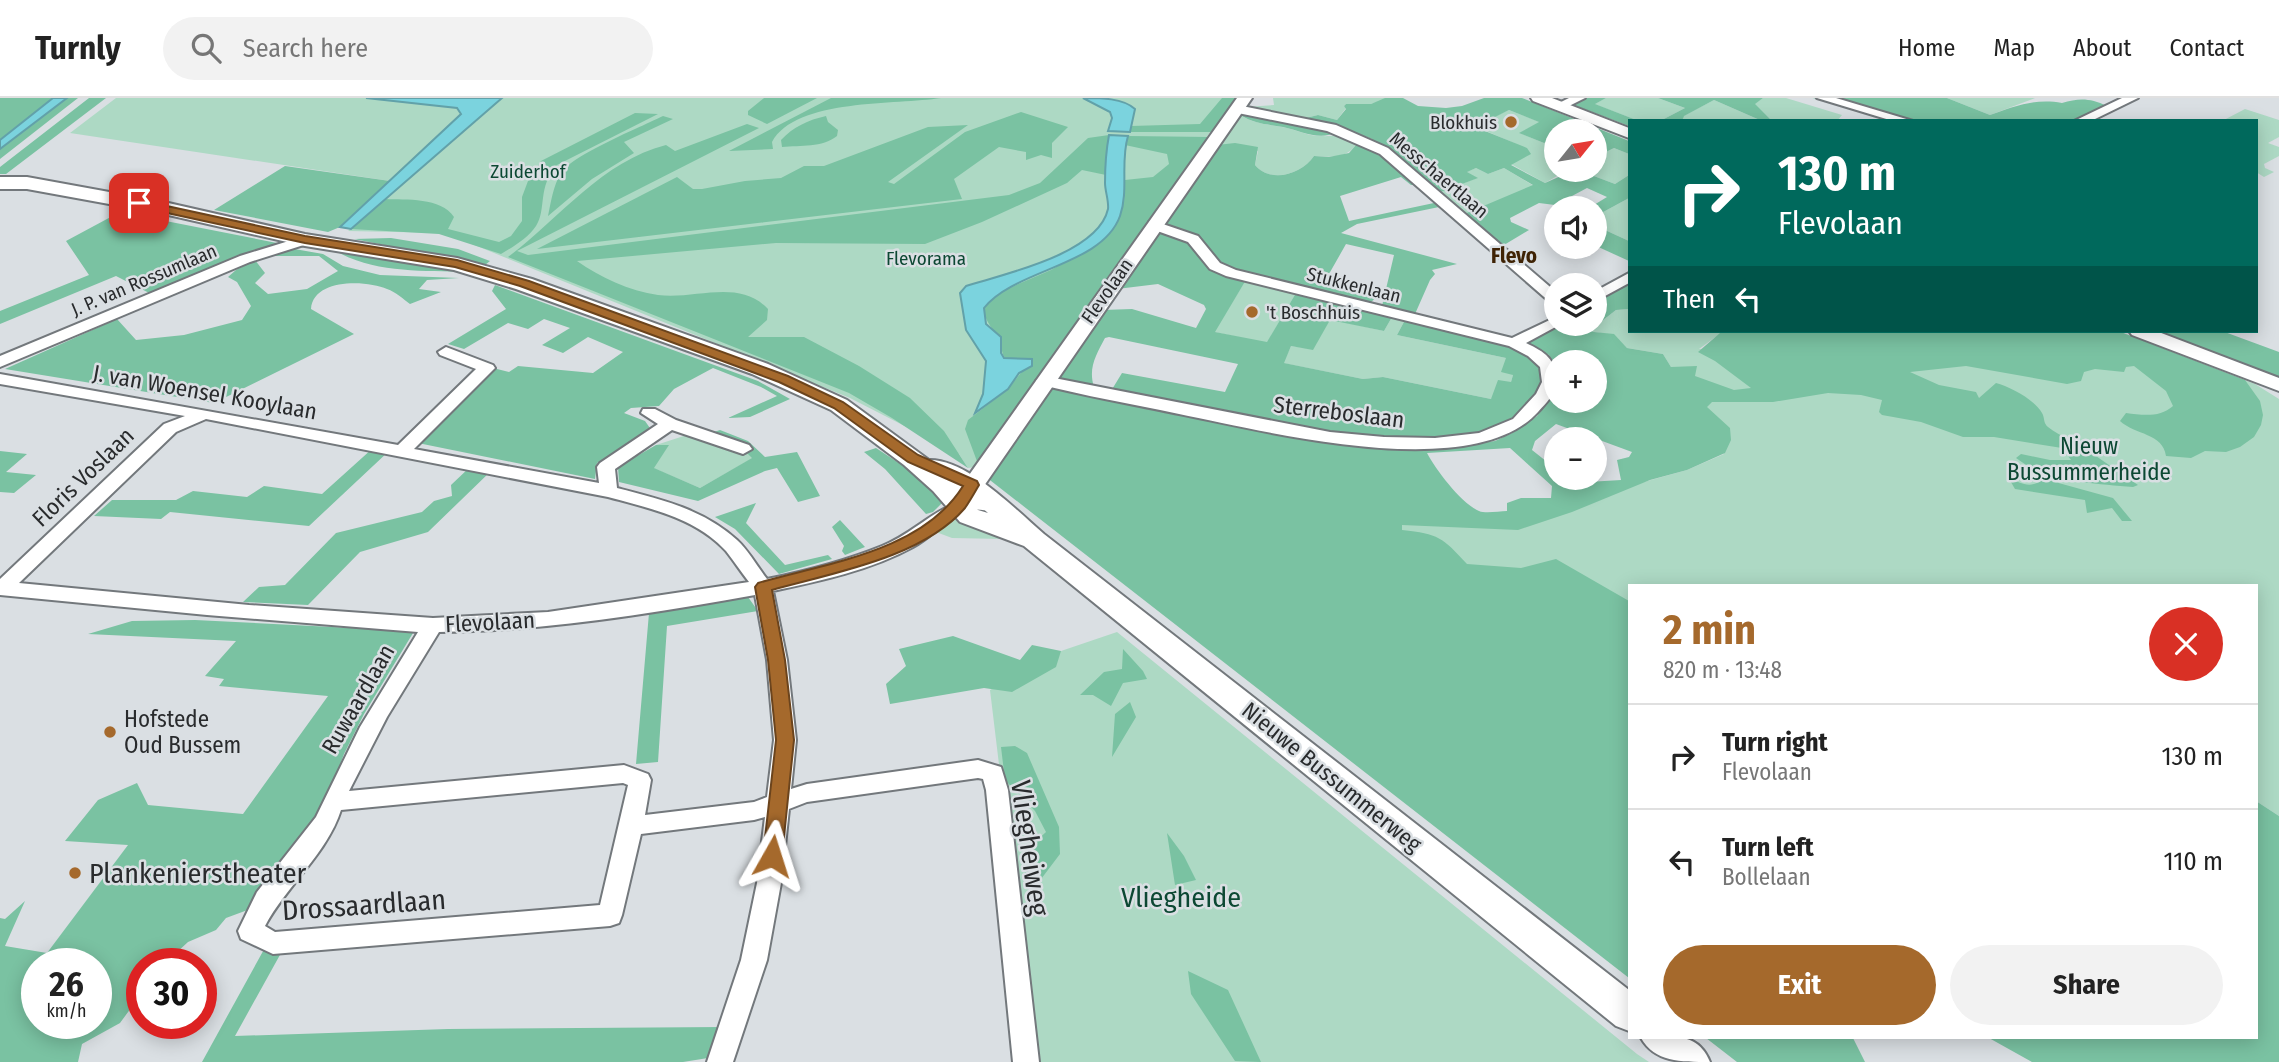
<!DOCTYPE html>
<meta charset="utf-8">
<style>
body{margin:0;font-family:"Fira Sans Condensed",sans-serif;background:#f2f2f2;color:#222;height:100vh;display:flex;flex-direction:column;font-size:26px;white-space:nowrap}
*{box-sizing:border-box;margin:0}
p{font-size:23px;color:#767676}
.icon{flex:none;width:38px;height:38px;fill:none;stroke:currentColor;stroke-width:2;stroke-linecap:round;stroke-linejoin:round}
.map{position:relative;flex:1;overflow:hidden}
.side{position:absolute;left:1628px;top:486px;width:630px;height:455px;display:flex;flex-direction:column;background:#fff;border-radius:0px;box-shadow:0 4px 18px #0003}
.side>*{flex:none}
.hud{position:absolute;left:1628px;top:21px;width:630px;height:214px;border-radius:0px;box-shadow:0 4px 18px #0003;background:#00695c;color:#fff;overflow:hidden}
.needle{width:46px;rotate:60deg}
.buttons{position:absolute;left:1544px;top:21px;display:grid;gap:14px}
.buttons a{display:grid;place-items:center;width:63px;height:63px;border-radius:50%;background:#fff;box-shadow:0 4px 18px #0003;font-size:35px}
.speed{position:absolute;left:21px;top:850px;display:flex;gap:14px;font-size:35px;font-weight:700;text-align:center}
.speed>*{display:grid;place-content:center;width:91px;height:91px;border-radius:50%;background:#fff;box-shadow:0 4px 18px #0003;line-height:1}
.speed small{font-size:18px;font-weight:400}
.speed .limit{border:10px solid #d22;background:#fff;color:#111}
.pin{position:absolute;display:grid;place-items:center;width:60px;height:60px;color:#fff;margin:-30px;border-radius:14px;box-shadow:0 4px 10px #0006}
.me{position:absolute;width:77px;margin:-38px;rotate:6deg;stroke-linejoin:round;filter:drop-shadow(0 0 5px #0008)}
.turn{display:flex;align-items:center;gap:24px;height:147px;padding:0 35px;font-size:32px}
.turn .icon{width:91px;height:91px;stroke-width:2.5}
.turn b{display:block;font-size:49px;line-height:60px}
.then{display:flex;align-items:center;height:66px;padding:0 35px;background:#0003;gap:14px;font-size:26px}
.round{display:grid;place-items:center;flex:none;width:74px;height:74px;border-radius:37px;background:#f2f2f2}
.summary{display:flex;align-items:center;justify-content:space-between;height:119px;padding:0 35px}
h1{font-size:42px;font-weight:700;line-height:52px;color:#a5692c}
.primary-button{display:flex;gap:14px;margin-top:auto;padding:14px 35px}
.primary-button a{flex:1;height:80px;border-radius:42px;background:#a5692c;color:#fff;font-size:28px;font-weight:700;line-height:80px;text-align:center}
.primary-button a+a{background:#f2f2f2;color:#222}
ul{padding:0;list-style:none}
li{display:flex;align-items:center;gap:21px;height:105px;padding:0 35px;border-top:2px solid #e0e0e0}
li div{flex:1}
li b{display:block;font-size:26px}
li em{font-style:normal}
header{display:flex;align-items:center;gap:42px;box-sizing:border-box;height:98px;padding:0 35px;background:#fff;border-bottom:2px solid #e0e0e0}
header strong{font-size:33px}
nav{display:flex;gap:38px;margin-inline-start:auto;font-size:24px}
.search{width:490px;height:63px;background:#f2f2f2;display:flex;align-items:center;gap:18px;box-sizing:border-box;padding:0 24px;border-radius:38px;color:#767676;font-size:26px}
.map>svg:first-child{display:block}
</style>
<header>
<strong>Turnly</strong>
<div class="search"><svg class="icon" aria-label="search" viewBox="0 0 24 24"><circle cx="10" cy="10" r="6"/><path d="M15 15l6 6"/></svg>Search here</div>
<nav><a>Home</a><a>Map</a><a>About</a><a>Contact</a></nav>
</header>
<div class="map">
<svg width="2279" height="964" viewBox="0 0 2279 964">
<rect width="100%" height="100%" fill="#dadfe3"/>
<path fill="#add9c4" d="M116 0H367L458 10 462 16 390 83 70 35Z
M501 0H1234L976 369 968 370 959 356 850 300 445 135 348 133Z
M1273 0H1385L1388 1 1371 6H1346L1344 8 1346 10 1337 22 1318 17 1302 21 1245 9 1274 7Z
M1606 0H1658L1685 10 1660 23H1639L1594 6Z
M1763 0H1786L1842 17 1837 23H1772L1754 6Z
M1947 0H2035L1990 17Z
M1714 2 1762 23H1682L1683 18Z
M2245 11 2279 22V39L2268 45 2279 49V58L2264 66 2265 70 2274 74 2264 79 2256 74V23H2222Z
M1509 12 1540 24 1520 35 1544 45 1556 40 1554 70 1564 74 1545 85 1511 66 1514 45 1474 28Z
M1240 17C1255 26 1266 26 1282 29 1295 31 1307 38 1321 38 1337 39 1336 34 1353 40L1356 47C1345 61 1331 59 1314 58 1302 76 1271 86 1255 67L1258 53 1217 47Z
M1614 50 1629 56V77L1615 86 1578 72H1594V60Z
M1476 70 1488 76 1504 70 1534 88 1462 117 1438 95 1477 80 1466 74Z
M1629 100V143L1594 127V119Z
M1246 182 1296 195 1267 245 1214 234Z
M1629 211V233L1721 235 1699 251 2118 233 2255 286 2279 301V718L2256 703V488H1629V604L1095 423 1518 419 1687 372 1724 356 1663 256 1627 250 1614 237 1594 234 1575 226H1598L1616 212Z
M1392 219 1405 222 1397 237 1506 260 1513 277 1511 284 1491 301 1383 279 1363 281 1283 265 1291 248 1313 251 1330 221 1384 233Z
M690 336 743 351 753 360 700 390 653 370 668 348 656 347Z
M956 421 1004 441 952 440 936 434Z
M1117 534 1637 956 1649 964H1035L990 592 1061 553Z"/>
<path fill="#7ac2a2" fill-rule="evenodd" d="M0 0H53L0 42Z
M67 0H78L0 61V51Z
M89 0H106L6 76H0V69Z
M764 0H817L767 26 748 17V13Z
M831 0H941C897 7 796 0 772 44L773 51 729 53Z
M1222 0H1238L1214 34H1130L1131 28 1200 26Z
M1385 0H1403L1418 8 1446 10 1462 8 1484 0H1522L1629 43V56L1614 50 1594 60V49L1602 45 1594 41V33H1556V40L1544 45 1519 35 1539 24 1509 12 1475 29 1527 50 1531 56 1511 67 1545 85 1563 77 1564 74 1558 72H1578L1615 86 1629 77V100L1594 119V110H1589L1607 99 1587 90 1555 107 1539 105 1510 120 1511 124 1529 132 1499 150 1462 117 1533 87 1504 70 1488 76 1476 70 1467 74 1478 80 1438 95 1372 41 1346 31 1302 21 1318 17 1337 22 1346 11 1344 8 1346 6H1371Z
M1583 0H1606L1595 6 1639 23H1629V28L1571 6Z
M1658 0H1763L1755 6 1772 23H1762L1714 2 1684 18 1682 23H1660L1685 10Z
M1813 0H1947L1990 17C2015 8 2036 0 2062 5 2079 0 2090 0 2107 8L2081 23H1895Z
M1021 14 1068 29 1052 45V60L1041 57 1026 62V54L999 49 954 81 962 101 537 151 677 79 693 91H702L745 83 781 80 804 68H824L928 29 968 27 888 84 894 86 965 34Z
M1242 14 1338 34C1318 43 1302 33 1283 29 1266 26 1255 26 1240 17Z
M635 15 658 16 557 67C537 89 547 111 536 128 528 140 513 149 501 156L439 136 351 131 385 101C406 102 441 99 454 119L448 131 499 144 511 138 522 123V99L528 83 541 63Z
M663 18 673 21 624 44 634 55 592 81 548 118C551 104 553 88 561 75 572 57 641 29 663 18Z
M826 18 828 24 838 32 837 38C822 50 801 47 782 49L781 42C793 29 808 22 826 18Z
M747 26 759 30 517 153 528 157 1009 97 1040 85 1088 40 1109 37 1106 77 1082 72 1067 85 982 124 925 146 776 145 577 163C600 179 629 193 658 197 695 202 739 180 768 211L767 222 748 239H804L859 268 910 300 944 333 968 370 892 320 849 295 508 159C559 121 602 63 666 47L675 53Z
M1128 38 1210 39 978 366 965 331 968 322 1008 291 1032 261 1005 260C1002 256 1002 252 1001 248 998 234 987 230 983 210L995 196 1051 172 1097 146 1124 104 1125 82 1153 79 1169 66 1167 56 1125 47Z
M1353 40 1376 51 1414 87H1411L1401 79 1340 98 1349 123 1434 105 1439 109 1357 126 1341 135 1457 166 1432 172 1435 176 1430 182 1415 216 1382 208 1394 157 1346 146 1329 176 1380 196 1370 205 1230 171 1219 165 1201 141 1163 126 1217 47 1235 45 1258 49 1255 67C1271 86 1302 76 1314 58L1329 59 1349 55 1356 47Z
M285 68 390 83 340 129 328 134 214 112Z
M120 114 282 146 157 199 116 178 0 226V213L89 177 66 143Z
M1594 127 1629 143V163L1594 147Z
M1158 132 1184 139 1206 161 1246 182 1215 234 1267 244 1296 195 1392 219 1384 233 1330 222 1313 252 1291 248 1284 265 1363 281 1383 279 1491 301 1498 282 1511 284 1513 277 1501 274 1506 260 1397 237 1405 222 1516 250 1537 263 1542 281 1538 295 1510 324 1472 339 1399 341 1318 334 1111 293 1122 275 1225 294 1238 266 1109 239 1105 240C1096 257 1088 270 1094 289L1055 279 1103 212 1132 211 1196 230 1206 211 1204 207 1158 186 1117 191Z
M391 140 458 151 490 163 485 167 354 141Z
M283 149 323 156 343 168 380 177 459 180 427 182 419 191 441 194 410 206C403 201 396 194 387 191 367 182 313 180 311 211L354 236 214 305 5 271 117 221 136 242 184 237 242 222 251 208 237 184 228 179 236 172 255 162 265 175 255 185 268 196 307 191 338 173 319 158H263Z
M334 152 467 174C421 172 375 176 334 152Z
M1629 185V211L1616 212 1598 226 1594 225V206Z
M495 187 758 283 790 301 750 319 728 320 777 298 761 289 713 270 674 291 659 308 631 310 624 315 645 323 652 333 597 365 595 381 408 343 485 268 509 274 518 268 593 275 623 254 588 239 563 255 542 247 570 230 544 221 528 231 508 225 464 251 448 246 506 211 492 193Z
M1561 226H1575L1594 234 1614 236 1627 250 1663 256 1671 269 1697 268 1695 278 1734 292 1751 290 1715 263 1698 254 1720 235 1717 233H2118L2245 282 2260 303 2263 317 2261 327 2254 339 2240 349 2226 354 2205 353 2191 360 2166 358C2163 335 2135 337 2120 323L2126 315C2142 317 2160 320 2173 308L2166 293 2134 268 2126 269 2124 274 2095 271 2084 274 2081 283 2067 286 1966 268 1910 274 1939 287 1976 294 1979 300 1996 285C2010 289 2034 301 2042 315 2045 320 2043 325 2048 329 2060 339 2079 345 2092 352L2093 356 2138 387 2133 389C2093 385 2049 385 2016 360L2021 356 2050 362H2071L2062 350 1994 339H1963L1921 324 1882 317 1879 314 1882 302 1861 297 1828 295 1773 304H1712L1707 309 1730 330 1731 342 1725 355 1687 372 1650 382 1572 414 1518 432 1402 427V432C1439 436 1442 439 1467 466L1521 470 1556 461 1629 503V880L986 379 1048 289 1298 339 1449 349 1495 343 1512 335 1537 318 1553 295 1556 284V303H1594V264H1556V282L1555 270 1549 257 1526 246ZM1556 326 1632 354 1629 359 1617 362 1621 382 1588 384 1556 380V371L1532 352 1535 343ZM1510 350 1552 388 1551 400H1521L1507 405V413C1499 413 1486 416 1479 413 1461 405 1436 372 1427 355Z
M2147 233H2222L2279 254V285Z
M720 332 748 343 765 359 797 354 820 398 798 404 777 370 765 373 698 403 619 384 618 369 656 347H669L654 370 700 390 752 360 743 351 708 336Z
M373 350 389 353 309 428 170 414 161 421 94 418 112 402H176L193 393 247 399 264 388 322 396Z
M876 350 908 371 944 403 933 414 926 416 885 371 864 354Z
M0 353 27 356 6 374 36 377 14 395 0 394Z
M470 369 491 373 428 434 360 454 308 507 243 504 259 489 285 487 336 435 422 414 434 403 452 398 451 387Z
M2008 379C2022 386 2030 391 2044 381L2113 400 2132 423H2122L2112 410 2087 415 2085 402 2015 391Z
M756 405 746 425 785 467 828 457 832 461 779 476 735 431 715 419Z
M840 422 865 449 845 457 842 453 844 448 832 429Z
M748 499 758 513 667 528 658 664 636 666 649 515Z
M195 522 410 533 413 535 364 616 344 656 317 729 253 810 226 820 216 832 188 844 164 866H142V895L120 925 82 946 78 964H0V820L5 821 25 803 5 848 47 855 128 747 65 743 98 702 137 685 148 707 243 716 328 598 219 588 224 581 205 578 236 543 88 536 132 523ZM37 866H96V926H37Z
M953 538 1020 562 1032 547 1061 553 1056 569 1012 594 984 590 890 606 886 586 906 568 899 551Z
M1123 551 1143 573 1147 581 1123 585 1111 608 1093 597H1080L1104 574 1122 571Z
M1130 604 1136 619 1112 659 1115 616Z
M1015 648 1027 655 1059 729 1060 756 1032 793 1024 780 1030 749 1046 734 1035 713 1005 682 1001 649Z
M2256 703 2279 718V964H2032L1989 940H2256Z
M1167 735 1184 758 1196 782 1175 787Z
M267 846H286L235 938 448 931 723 929 718 954 708 960 683 964H202Z
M1188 873 1228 892 1261 964 1235 963 1191 896Z
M1706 940H1853L1865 964H1737Z"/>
<path fill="#7bd3de" stroke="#62a1a9" stroke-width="2" d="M53 0H67L0 51V42Z
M366 0H502L351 131 340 129 461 16 457 10Z
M1083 0C1101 0 1123 0 1135 11L1130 34 1108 33 1112 20 1110 14Z
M1109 37 1128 38C1120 64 1129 92 1120 118 1102 168 1015 171 984 210L986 226 1001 239V255L1004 260 1032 261V268L1019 275 1008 291 975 315 983 296 986 263 966 232 960 195 966 188C1004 176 1098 156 1108 111 1109 103 1105 93 1105 85 1105 69 1106 53 1109 37Z"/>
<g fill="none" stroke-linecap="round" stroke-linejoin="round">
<g stroke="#73787c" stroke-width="4">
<path id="minor" d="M1569 0H1585L1563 11 1553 8Z
M1817 0H1836L1913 23H1893Z
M2122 0H2138L2091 23H2074Z
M1237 7 1336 27 1388 50 1556 194V206L1551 205 1380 56 1327 33 1233 14V8Z
M1154 123 1198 138 1220 165 1236 172 1512 240 1556 219V226H1561L1526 245C1545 254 1556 261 1556 283 1556 296 1546 305 1538 314 1472 387 1265 333 1179 316 1132 306 1085 298 1038 286L1036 283 1044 278 1330 334 1384 339 1435 340 1479 335 1513 321 1536 296 1542 284 1540 269 1528 258 1509 248 1226 178 1210 171 1188 144 1149 130V124Z
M305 138 312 142 310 145 250 164 0 269V258L240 158Z
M1629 175V185L1594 204V194Z
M446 249 493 267 495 270 414 351 599 385 597 369 600 365 658 326 641 315 643 311H655L676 322 749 347 752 351 743 356 672 332 615 371 617 390C660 401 703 411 737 442 748 452 757 468 767 481 806 473 845 463 882 448 925 431 948 390 999 404L1002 408 999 412C989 415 979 409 967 413 947 420 932 439 913 449 871 472 820 483 773 493L787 562 796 642 791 691 807 686 978 662 1001 669 1008 692 1039 964H1013L986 692 983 681 978 680 807 704 789 711 781 785 767 862 733 964H707L741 862 757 785 765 719 754 722 641 736 622 817 619 825 610 828 273 856 241 841 238 833 257 794 316 719 360 629 418 534 207 517 0 497V481L164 326 185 318 0 286V276L398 347 476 271 440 257 438 254ZM206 321 608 399C649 410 696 420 726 453 734 463 741 474 749 484L548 514 433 520 249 507 19 485 176 334ZM755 497 767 562 774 642 767 699 754 704 645 717 651 682 648 676 624 667 349 693 387 619 439 534C545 533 650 516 755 497ZM623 685 628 687 600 807 275 834 265 828C286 788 327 756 341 712Z"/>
</g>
<g stroke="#73787c" stroke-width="4">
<path id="tertiary" d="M1237 0H1252L968 411 960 413 952 411 949 406 952 401Z
M1531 0H1552L1629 30V40L1533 3Z
M2129 233H2156L2279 280V293L2132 237Z"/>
</g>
<g stroke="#73787c" stroke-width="4">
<path id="secondary" d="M0 79H27L164 104 305 136 457 160 532 181 768 266 847 302 929 362C967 361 1016 412 1044 436L1629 892V933L1616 928 1024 448 960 424 933 393 904 367 831 312 752 276 516 191 454 172 305 148 164 116 27 91H0ZM961 392 963 393 988 415 978 412Z
M1641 940C1671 939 1697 932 1710 964 1680 964 1655 964 1641 940Z"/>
</g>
<use href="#minor" fill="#fff" fill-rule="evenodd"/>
<use href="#tertiary" fill="#fff" fill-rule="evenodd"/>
<use href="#secondary" fill="#fff" fill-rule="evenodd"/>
</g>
<path fill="#a5692c" stroke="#6b441d" stroke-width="2" d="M139 102 305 138 457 162 529 183 788 278 843 304 918 357 977 383 979 387C975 394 970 403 965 410 922 460 832 475 772 492L785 562 794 642 782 758 779 764 772 766 765 764 763 758 776 642 768 562 755 489 758 485C826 465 922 454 963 388L908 364 834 310 779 284 520 188 455 169 305 145 135 108 133 105Z"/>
<g fill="#a5692c" stroke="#dadfe3" stroke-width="2.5">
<circle cx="1511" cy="24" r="7"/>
<circle cx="1252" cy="214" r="7"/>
<circle cx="110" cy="634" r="7"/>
<circle cx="75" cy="775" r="7"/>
</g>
<g text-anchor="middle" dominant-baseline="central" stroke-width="5" stroke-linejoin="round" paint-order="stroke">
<g font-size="19" fill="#292b2d" stroke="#dadfe3" text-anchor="end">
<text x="1497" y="24">Blokhuis</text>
<text x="1266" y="214" text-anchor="start">'t Boschhuis</text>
</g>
<g font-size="19" fill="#0c4833" stroke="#dadfe3">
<text x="528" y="73">Zuiderhof</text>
<text x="926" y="160">Flevorama</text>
</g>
<g font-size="19" fill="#292b2d" stroke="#dadfe3">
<text transform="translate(1439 77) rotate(40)">Messchaertlaan</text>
<text transform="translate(144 182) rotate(-23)">J. P. van Rossumlaan</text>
<text transform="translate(1354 187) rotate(14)">Stukkenlaan</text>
<text transform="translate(1107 193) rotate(-55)">Flevolaan</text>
</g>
<g font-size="21" font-weight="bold" fill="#3f2305" stroke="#dadfe3">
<text x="1514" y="158">Flevo</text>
</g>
<g font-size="23" fill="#292b2d" stroke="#dadfe3">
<text transform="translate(205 294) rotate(10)">J. van Woensel Kooylaan</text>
<text transform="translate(1339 314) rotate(7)">Sterreboslaan</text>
<text transform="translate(83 379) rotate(-44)">Floris Voslaan</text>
<text transform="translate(490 524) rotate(-3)">Flevolaan</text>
<text transform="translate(358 601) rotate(-60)">Ruwaardlaan</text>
<text transform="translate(1332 679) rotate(39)">Nieuwe Bussummerweg</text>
</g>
<g font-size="23" fill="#0c4833" stroke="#dadfe3">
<text x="2089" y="348">Nieuw<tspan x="2089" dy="26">Bussummerheide</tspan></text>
</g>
<g font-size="23" fill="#292b2d" stroke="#dadfe3" text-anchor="start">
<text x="124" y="621">Hofstede<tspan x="124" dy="26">Oud Bussem</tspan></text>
</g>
<g font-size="28" fill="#292b2d" stroke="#dadfe3">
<text transform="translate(1030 750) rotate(82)">Vliegheiweg</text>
<text transform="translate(364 807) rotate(-4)">Drossaardlaan</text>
</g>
<g font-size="28" fill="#292b2d" stroke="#dadfe3" text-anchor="start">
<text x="89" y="775">Plankenierstheater</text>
</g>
<g font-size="28" fill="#0c4833" stroke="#dadfe3">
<text x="1181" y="799">Vliegheide</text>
</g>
</g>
</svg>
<div class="buttons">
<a><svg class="needle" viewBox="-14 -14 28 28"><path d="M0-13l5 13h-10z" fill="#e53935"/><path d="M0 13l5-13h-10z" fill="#767676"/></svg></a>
<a><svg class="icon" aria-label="sound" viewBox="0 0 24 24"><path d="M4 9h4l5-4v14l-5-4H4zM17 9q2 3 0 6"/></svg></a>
<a><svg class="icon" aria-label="layers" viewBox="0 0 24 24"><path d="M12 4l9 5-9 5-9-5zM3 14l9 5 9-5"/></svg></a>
<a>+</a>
<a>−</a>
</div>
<div class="speed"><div>26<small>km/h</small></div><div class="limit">30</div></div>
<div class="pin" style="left:139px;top:105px;background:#d93025"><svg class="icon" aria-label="arrive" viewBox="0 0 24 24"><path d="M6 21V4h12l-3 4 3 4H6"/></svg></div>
<svg class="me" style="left:772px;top:758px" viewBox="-20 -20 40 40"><path d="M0-17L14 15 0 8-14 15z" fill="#a5692c" stroke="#fff" stroke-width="4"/></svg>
<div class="hud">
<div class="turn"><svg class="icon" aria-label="right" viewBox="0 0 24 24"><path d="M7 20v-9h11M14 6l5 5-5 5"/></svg><div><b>130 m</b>Flevolaan</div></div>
<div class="then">Then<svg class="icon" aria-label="left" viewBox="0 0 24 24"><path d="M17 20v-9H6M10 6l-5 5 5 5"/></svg></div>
</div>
<section class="side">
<div class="summary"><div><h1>2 min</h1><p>820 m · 13:48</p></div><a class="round" style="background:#d93025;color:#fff"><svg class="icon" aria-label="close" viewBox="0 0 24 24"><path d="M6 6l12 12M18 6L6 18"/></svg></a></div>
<ul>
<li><svg class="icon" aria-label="right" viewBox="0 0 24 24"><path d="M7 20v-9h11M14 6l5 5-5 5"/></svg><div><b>Turn right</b><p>Flevolaan</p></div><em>130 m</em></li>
<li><svg class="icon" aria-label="left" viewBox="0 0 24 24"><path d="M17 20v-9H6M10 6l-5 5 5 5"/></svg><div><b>Turn left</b><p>Bollelaan</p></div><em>110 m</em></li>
</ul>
<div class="primary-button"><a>Exit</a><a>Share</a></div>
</section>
</div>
